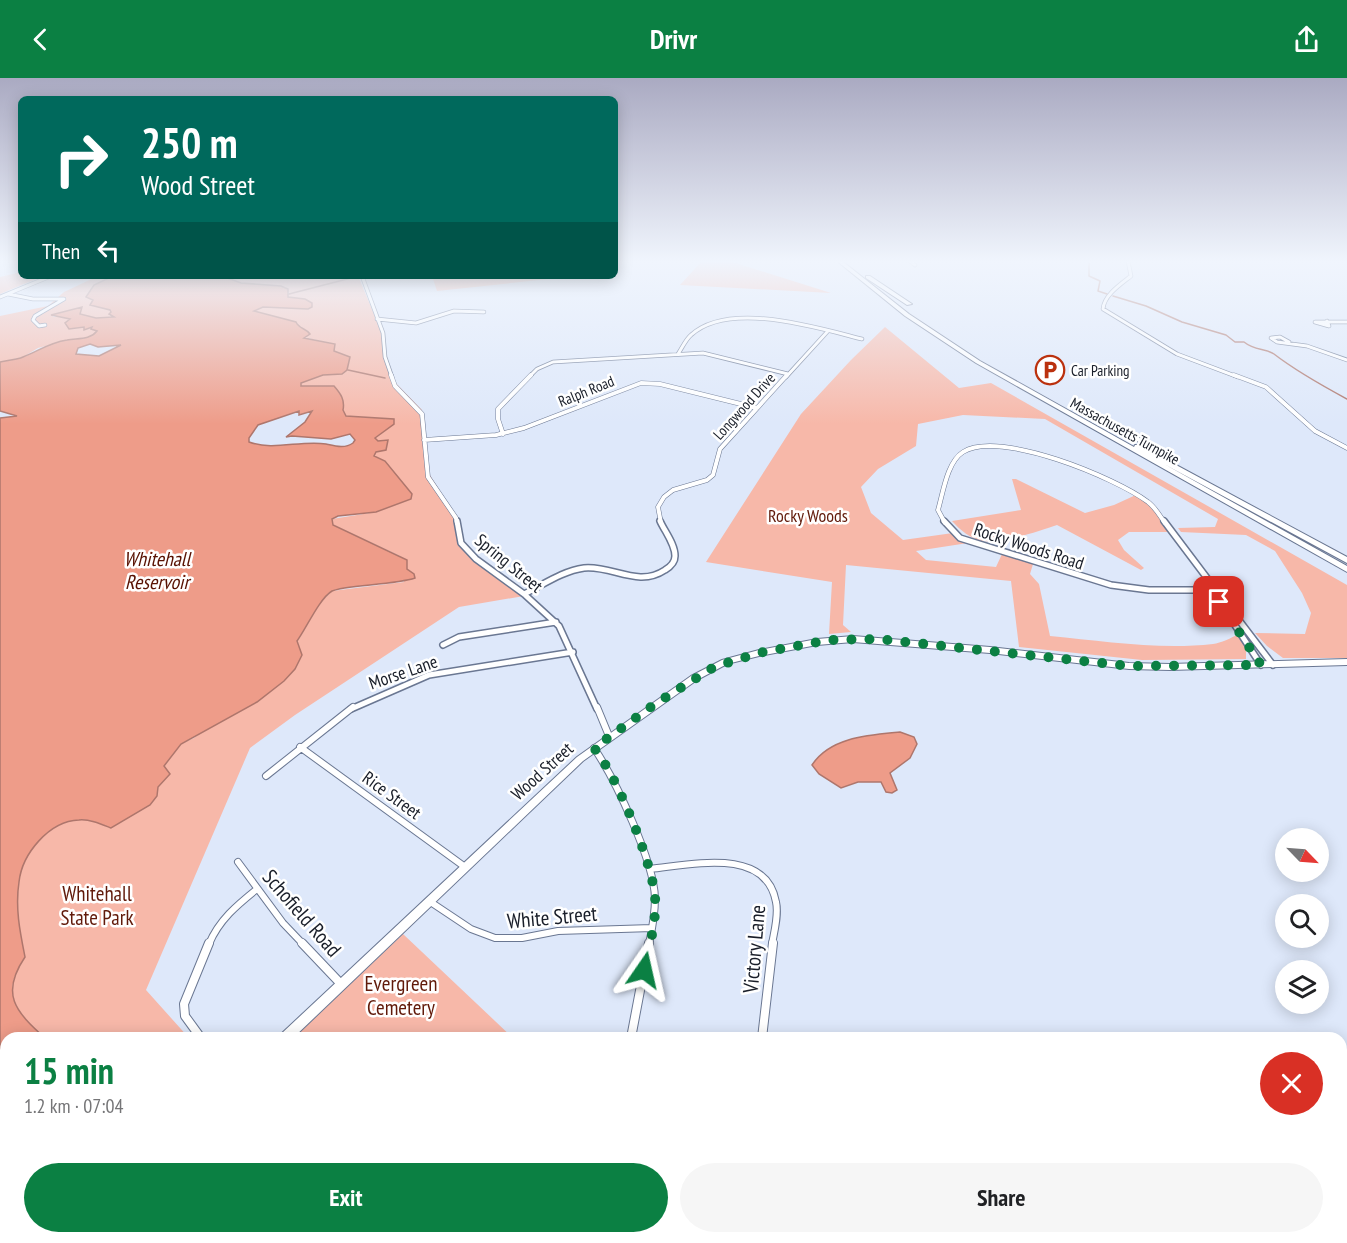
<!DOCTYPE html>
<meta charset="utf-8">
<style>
body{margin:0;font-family:"PT Sans Narrow",sans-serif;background:#f6f6f6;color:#202124;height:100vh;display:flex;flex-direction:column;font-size:22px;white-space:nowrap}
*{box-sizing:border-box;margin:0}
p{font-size:20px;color:#757577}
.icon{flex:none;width:33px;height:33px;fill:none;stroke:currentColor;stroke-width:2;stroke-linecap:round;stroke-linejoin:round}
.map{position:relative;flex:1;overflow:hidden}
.sheet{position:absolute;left:0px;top:954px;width:1347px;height:212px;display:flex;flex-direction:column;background:#fff;border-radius:18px 18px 0 0;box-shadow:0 3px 15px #0003}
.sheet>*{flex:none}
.top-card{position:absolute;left:18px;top:18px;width:600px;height:183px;border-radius:9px;box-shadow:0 3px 15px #0003;background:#00695c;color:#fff;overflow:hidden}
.needle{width:39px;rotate:115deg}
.buttons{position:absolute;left:1275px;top:750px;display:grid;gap:12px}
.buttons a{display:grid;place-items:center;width:54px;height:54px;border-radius:50%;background:#fff;box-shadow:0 3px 15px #0003;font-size:30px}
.pin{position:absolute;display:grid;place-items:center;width:51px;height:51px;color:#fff;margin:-26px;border-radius:12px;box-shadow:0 3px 9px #0006}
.me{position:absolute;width:66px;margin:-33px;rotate:11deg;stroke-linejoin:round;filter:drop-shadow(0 0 4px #0008)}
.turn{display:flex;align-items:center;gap:21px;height:126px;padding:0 24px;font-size:27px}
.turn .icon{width:78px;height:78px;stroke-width:2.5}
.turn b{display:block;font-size:42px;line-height:51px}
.then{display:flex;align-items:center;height:57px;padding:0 24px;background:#0003;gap:12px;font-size:22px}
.round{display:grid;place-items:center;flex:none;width:63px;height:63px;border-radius:32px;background:#f6f6f6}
.head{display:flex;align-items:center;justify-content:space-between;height:102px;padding:0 24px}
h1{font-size:36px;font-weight:700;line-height:45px;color:#0b8043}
.action{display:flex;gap:12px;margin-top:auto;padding:12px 24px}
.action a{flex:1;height:69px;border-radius:36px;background:#0b8043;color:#fff;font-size:24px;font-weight:700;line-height:69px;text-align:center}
.action a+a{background:#f6f6f6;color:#202124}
header{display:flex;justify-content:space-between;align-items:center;height:78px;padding:0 24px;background:#0b8043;color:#fff;font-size:27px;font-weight:700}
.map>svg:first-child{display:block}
</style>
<header><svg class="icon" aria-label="back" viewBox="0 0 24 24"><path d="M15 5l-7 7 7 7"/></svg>Drivr<svg class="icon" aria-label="share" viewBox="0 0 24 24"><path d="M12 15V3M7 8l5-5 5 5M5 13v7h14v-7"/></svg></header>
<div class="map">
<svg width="1347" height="1165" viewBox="0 0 1347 1165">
<rect width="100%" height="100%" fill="#dee8fa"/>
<path fill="#f7b8a9" d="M702 183H729L831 215 680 207Z
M21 194V198H43L0 216V199Z
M98 198H115L94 207 87 219 93 222 91 226 110 232 112 234 109 237 114 239 96 240 80 236 82 229 51 237 54 239 64 238 70 241 66 245 72 251 84 249V252L92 249 97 255 90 259 68 262 38 270 23 279 0 284V238L48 228 64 214Z
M222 198H358L383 257 391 300 422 332 428 394 453 434 462 469 470 478 524 518 459 529 295 637 250 670 146 912 189 960H45C15 933 0 916 25 879 20 854 15 830 19 804 22 776 49 743 79 742 90 741 101 746 111 750L157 718 158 709 170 696 164 688 181 666 194 660 302 577 297 564 320 525 332 513 404 504 406 491 400 478 333 447 332 441 376 434 411 421 412 416 385 383 374 379 378 363 375 360 394 346V341L346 338 343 332C345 322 341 316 334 308H301V305L323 297 343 296 347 286V278L334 273 335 266 303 259 309 254 299 248 296 244 254 233 263 229 302 231 305 221 288 219 289 214 241 205Z
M432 198H556L558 200 437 213Z
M885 249 959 310 991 305 1347 507V580H1283L1267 568 1255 555 1305 556 1311 535 1302 515 1275 473 1246 457 1181 454 1178 450 1215 449 1218 441 1045 341 963 337 918 346 916 368 878 391 861 409 871 435 903 462 953 455 968 465 916 473 926 482 996 489 1002 476 1033 486 1030 496 1039 506 1050 558C1103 563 1159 572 1213 566 1221 565 1231 560 1239 556L1246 571V581L1142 582 1019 569 1011 503 846 487 843 547 851 554 829 556 832 504 706 484 801 336 851 282Z
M1012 401H1016L1085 435 1114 427 1138 416 1146 422 1171 454H1129L1118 462 1124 472 1144 490 1141 492 1057 447C1040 453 1000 466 983 463 971 461 960 452 952 443L1021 432Z
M403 856 513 960H293Z
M6 1131V1160H80L75 1165H0V1137Z
M451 1160H556L552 1165H456Z
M648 1160H847L854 1165H645Z"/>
<path fill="#ee9c89" stroke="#ae766c" stroke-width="1.5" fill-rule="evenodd" d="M113 198H222L241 205 281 208 288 211V219L305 221 312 225V229L308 231 263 229 254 233 296 244C299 251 306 250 310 256L304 260 335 266 334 273 350 279 347 292 342 296 323 297 301 305V308H334C341 316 345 322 343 332L346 338 394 341V346L375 360 378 363 388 362 386 372 376 374 374 378 385 383 412 416 411 421 376 434 338 438 332 441 333 447 407 482V491L414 496 415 500C395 507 344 507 332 513 319 521 306 551 297 563L302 577 295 591 284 603 257 624 181 666 164 688 170 696 158 709 157 718 150 727 111 750C101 746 90 741 79 742 49 743 22 776 19 804 15 830 20 854 25 879 0 916 15 933 45 960H6V1131L0 1137V340L17 338 0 333V284C8 282 16 282 23 279 39 273 48 265 67 262 78 260 90 262 97 253L91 251 92 249 84 252V249L69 251 65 245 70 241 51 237 82 229 80 236 96 240 114 239 109 236 111 234 110 232 90 227 93 222 86 219 94 207ZM90 266 98 269 121 267 99 278 76 276 78 270ZM299 333V337L312 333 305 344 286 359 292 358 331 361 350 356 355 362 353 365C345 371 335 368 326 366 301 362 273 373 249 364V360L258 347Z
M900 654 914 659 917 666 910 680 890 695 897 712 892 715 886 714 881 704H858L841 710 819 696 812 687C830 659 869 657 900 654Z"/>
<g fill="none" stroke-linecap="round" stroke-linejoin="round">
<path stroke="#ae766c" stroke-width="1.5" d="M1089 183V198L1100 203 1098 213 1107 216
M289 216 355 199
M1113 218 1146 228 1182 244 1226 257 1235 264H1244C1255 273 1265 270 1274 276 1296 293 1321 307 1347 321
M348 292 385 300"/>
<g stroke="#6a7792" stroke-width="4.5">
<path id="street-far4" d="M910 183 915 187
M1128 183 1131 198C1121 206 1104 217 1103 231L1177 276 1238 299
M362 198 383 255 385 279 392 299
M8 216 33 221H64L35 238 33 242 39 248 45 247
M0 219 51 198
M377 241 416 245 454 233 484 234
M1327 243 1329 248 1315 244H1347
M1289 264 1280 259 1271 260 1277 264 1307 268 1347 282
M678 276C682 270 686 261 691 257 729 222 818 250 862 261
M529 299 537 291 553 284 703 275 788 296
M786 299 828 253"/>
</g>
<g stroke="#6a7792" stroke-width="5">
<path id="street-far3" d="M391 297 395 308 422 336 428 399 456 440 457 445
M1234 297 1266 309 1315 353 1347 370
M503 356 498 341V331L531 297
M424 362 496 357 524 350 641 305 660 306 757 330
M661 445 658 429 664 419 673 412 707 402 713 397 720 371 787 297
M945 445 938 432C943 415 947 384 963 374 999 351 1116 400 1148 424 1155 429 1160 438 1165 445"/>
</g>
<g stroke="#6a7792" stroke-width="8">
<path id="street-far2" d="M457 443 461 465 476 481 524 516 559 548 597 631
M944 443 960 460 1111 507 1149 512H1216
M1164 443 1216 512
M1212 512 1261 587
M1216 512 1273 587
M524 516C543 507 562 493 584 490 612 487 638 510 665 492 670 489 675 484 675 478 675 466 665 454 660 443
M443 567 459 559 556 544
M351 631 429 597 573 574"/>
</g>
<g stroke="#6a7792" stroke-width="8">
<path id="street-far1" d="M597 629 609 658
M300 669 465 789
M594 670C615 701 654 783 655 820 655 835 652 852 649 866
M266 698 353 629
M238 784 283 845 303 866
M650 791C690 787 766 768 776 824 779 837 774 854 772 866
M429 823 471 851 495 860H522L558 853 652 850
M209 866C219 842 237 827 257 811"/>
</g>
<g stroke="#6a7792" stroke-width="10">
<path id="street" d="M302 865 341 906
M201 960 185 938 184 926 209 865
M631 960 649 865
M762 960 773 865"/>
</g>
<g stroke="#6a7792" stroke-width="2">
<path id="secondary" d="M853 558 990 569 1129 585 1170 586 1347 581V587L1170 592 1129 591 990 575 853 564 817 567 759 578 727 586 697 602 583 683 293 960H280L281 956 577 679 691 598 722 582 759 572 817 561Z
M93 1160H108L106 1165H91Z
M563 1160H577L575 1165H561Z
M924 1160H938L940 1165H926Z"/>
</g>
<g stroke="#6a7792" stroke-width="2">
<path id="highway" d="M837 183H842L909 236 980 283 1134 369 1135 367H1139L1347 479V485L1164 386 1347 488V494L976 285 905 238Z
M866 198H870L912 226 907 227 866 200Z
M1123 349 1150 367V369H1146L1121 352 1120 351Z"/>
</g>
<use href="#street-far4" stroke="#fff" stroke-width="3"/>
<use href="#street-far3" stroke="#fff" stroke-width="4"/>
<use href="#street-far2" stroke="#fff" stroke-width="5"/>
<use href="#street-far1" stroke="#fff" stroke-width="6"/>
<use href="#street" stroke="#fff" stroke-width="8"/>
<use href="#secondary" fill="#fff" fill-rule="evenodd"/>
<use href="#highway" fill="#fff" fill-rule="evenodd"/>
</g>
<linearGradient id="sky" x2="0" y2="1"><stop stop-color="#aaaac2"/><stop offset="0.53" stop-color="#f0f5fd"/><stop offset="1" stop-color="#f0f5fd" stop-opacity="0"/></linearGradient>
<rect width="1347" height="346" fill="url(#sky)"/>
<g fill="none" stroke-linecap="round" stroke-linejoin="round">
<path stroke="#0b8043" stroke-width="10" stroke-dasharray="0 18" d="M644 892C649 869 657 843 655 819 652 784 617 698 594 670L655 626 714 589 759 575 829 562 878 561 1129 588 1261 587 1219 524"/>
</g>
<defs>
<g id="parking-ring" transform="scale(1.5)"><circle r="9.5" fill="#fff" stroke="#bb310e" stroke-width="1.5"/><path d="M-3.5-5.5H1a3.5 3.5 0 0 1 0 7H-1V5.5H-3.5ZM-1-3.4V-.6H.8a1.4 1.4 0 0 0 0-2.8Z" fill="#bb310e"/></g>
</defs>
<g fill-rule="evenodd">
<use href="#parking-ring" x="1050" y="292"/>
</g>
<g text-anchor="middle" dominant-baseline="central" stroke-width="5" stroke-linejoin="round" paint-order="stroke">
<g font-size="15" fill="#191e29" stroke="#fff" text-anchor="start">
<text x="1071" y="292">Car Parking</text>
</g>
<g font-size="15" fill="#191e29" stroke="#fff">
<text transform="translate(586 313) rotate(-22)">Ralph Road</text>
<text transform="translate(744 328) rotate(-48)">Longwood Drive</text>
<text transform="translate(1125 353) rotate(29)">Massachusetts Turnpike</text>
</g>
<g font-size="18" fill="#611a0a" stroke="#fff">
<text x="808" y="437">Rocky Woods</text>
</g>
<g font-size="18" fill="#191e29" stroke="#fff">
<text transform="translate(1029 468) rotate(18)">Rocky Woods Road</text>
<text transform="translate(509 485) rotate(39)">Spring Street</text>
<text transform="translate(403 594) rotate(-19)">Morse Lane</text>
<text transform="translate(542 693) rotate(-42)">Wood Street</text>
<text transform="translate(392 717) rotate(36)">Rice Street</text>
</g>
<g font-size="20" font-style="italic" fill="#591203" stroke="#fff">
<text x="157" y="481">Whitehall<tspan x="157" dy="23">Reservoir</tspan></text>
</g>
<g font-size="21" fill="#611a0a" stroke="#fff">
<text x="97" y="815">Whitehall<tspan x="97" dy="24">State Park</tspan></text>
<text x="401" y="905">Evergreen<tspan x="401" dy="24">Cemetery</tspan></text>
</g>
<g font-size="21" fill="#191e29" stroke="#fff">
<text transform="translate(302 835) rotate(49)">Schofield Road</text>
<text transform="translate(552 839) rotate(-5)">White Street</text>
<text transform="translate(754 871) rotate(-85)">Victory Lane</text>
</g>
</g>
</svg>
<div class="buttons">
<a><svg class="needle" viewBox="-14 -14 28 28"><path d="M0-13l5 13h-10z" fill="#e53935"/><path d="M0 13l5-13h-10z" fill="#757577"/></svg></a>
<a><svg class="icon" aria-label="search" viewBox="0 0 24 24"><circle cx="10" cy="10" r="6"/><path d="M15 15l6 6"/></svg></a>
<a><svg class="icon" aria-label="layers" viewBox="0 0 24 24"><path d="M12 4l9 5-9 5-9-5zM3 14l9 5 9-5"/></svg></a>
</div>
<div class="pin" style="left:1219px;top:524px;background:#d93025"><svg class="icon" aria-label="arrive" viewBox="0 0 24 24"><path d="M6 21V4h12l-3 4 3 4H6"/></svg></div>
<svg class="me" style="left:644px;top:892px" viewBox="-20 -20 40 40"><path d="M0-17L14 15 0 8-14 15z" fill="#0b8043" stroke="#fff" stroke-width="4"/></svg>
<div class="top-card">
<div class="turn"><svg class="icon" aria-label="right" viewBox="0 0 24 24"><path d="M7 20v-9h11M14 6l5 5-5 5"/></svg><div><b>250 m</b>Wood Street</div></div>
<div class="then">Then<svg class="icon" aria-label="left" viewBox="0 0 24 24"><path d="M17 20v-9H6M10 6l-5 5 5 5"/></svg></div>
</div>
<section class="sheet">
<div class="head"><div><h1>15 min</h1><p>1.2 km · 07:04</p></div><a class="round" style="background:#d93025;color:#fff"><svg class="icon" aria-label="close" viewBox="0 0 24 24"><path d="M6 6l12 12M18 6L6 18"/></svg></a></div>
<div class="action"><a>Exit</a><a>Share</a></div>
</section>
</div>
